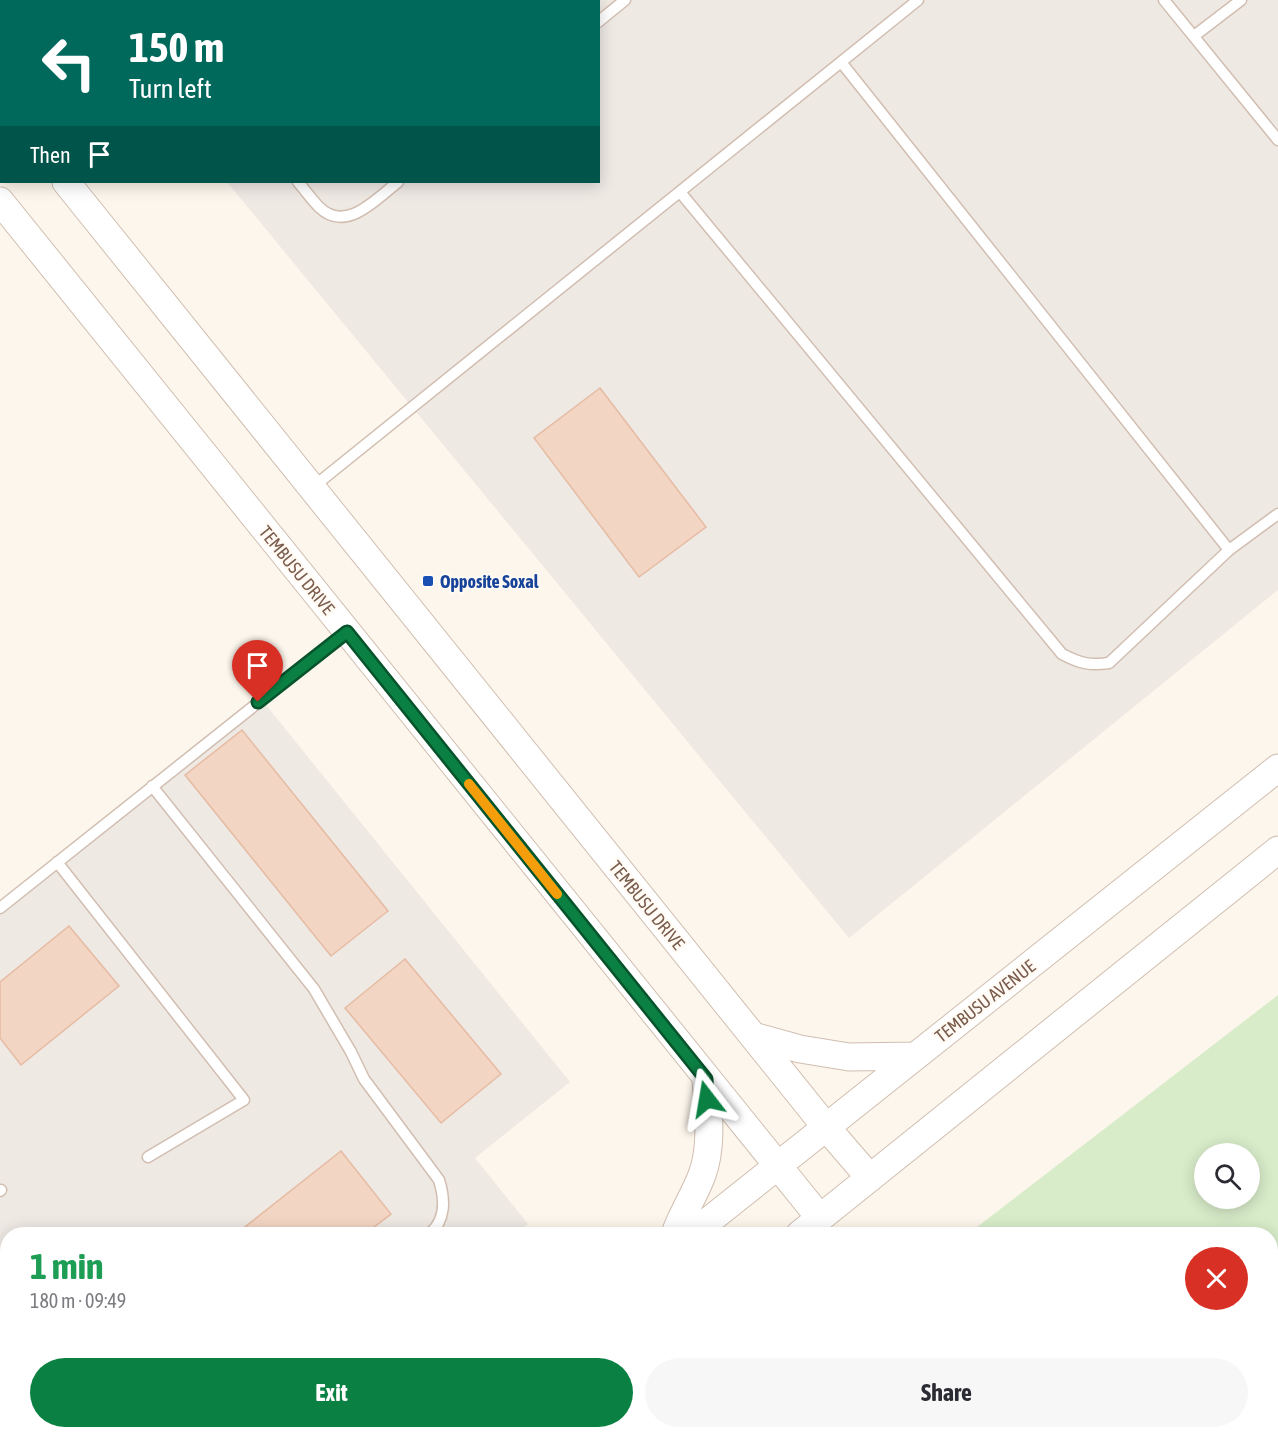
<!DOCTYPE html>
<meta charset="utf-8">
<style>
body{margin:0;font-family:"Asap Condensed",sans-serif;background:#f7f7f7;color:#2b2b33;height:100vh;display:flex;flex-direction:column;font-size:22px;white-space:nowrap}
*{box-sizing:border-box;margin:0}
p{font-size:20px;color:#7c7c81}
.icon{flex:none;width:33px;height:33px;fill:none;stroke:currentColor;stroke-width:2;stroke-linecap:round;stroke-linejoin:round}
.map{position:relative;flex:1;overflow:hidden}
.details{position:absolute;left:0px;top:1227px;width:1278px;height:212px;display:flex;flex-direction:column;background:#fff;border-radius:24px 24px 0 0;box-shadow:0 3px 15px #0003}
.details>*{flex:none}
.guide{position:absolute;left:0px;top:0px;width:600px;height:183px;box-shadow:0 3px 15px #0003;background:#00695c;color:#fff;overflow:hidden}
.buttons{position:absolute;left:1194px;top:1143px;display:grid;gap:12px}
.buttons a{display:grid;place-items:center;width:66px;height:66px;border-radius:50%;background:#fff;box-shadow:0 3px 15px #0003;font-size:30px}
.pin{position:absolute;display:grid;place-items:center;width:51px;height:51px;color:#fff;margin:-62px -26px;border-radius:50% 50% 50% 0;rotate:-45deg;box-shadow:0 0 6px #0007}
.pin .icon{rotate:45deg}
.me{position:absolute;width:66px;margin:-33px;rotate:346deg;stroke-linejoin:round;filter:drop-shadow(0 0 4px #0008)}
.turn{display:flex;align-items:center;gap:21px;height:126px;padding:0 30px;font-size:27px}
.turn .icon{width:78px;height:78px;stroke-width:2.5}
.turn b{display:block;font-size:42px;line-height:51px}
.then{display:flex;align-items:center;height:57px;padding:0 30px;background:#0003;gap:12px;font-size:22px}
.round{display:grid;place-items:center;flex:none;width:63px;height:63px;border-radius:32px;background:#f7f7f7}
.headline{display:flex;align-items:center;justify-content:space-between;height:102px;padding:0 30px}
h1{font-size:36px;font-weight:700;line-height:45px;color:#1e9e55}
.action{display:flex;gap:12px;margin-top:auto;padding:12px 30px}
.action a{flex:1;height:69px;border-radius:36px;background:#0b8043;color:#fff;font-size:24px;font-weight:700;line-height:69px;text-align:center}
.action a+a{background:#f7f7f7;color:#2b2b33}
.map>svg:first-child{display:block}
</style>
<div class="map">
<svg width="1278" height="1438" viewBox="0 0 1278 1438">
<rect width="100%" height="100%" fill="#fdf6ec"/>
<path fill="#efe9e4" d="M78 0H1278V590L849 938 227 182H598V2Z
M262 700 570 1082 475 1158 528 1224 515 1234H8V1431H267L258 1438H0V908Z"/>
<path fill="#d8ecc9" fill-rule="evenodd" d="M1278 995V1438H704L713 1431H1270V1234H968ZM1204 1154H1250V1198H1204Z"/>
<path fill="#f3d5c3" stroke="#e6bba3" stroke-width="1.5" d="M600 388 706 527 639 577 534 438Z
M242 730 388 911 331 956 185 775Z
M69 926 119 986 21 1065 0 1038V982Z
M405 959 501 1074 441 1123 345 1008Z
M341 1151 391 1214 365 1234H236Z"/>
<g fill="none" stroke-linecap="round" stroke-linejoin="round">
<g stroke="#d1beb0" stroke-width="13">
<path id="service" d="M148 0 149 2
M469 0 470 2
M1164 0 1278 140
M598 22 625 0
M1194 36 1241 0
M841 62 1229 550
M298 182C305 190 311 199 319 207 346 234 377 198 398 182
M680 192 1062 654C1079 663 1090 666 1109 663L1229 550 1278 514
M313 487 918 0
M152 786 314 989 351 1052 364 1079 439 1180C445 1199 446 1221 429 1234
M57 862 244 1100 148 1157
M0 908 347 632
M0 1191 1 1190
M0 1295 8 1290
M176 1438 185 1431"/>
</g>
<g stroke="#d1beb0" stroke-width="29">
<path id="tertiary" d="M0 100 2 101
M66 182 826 1127 870 1178
M0 201 820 1218
M753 1036 800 1049 849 1057 915 1056
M675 1234C682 1214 694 1196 702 1175 713 1145 708 1110 706 1079
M692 1234 1278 768
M800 1234 1278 850
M442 1438 450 1431
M547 1438 555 1431"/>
</g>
<use href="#service" stroke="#fff" stroke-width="10"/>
<use href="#tertiary" stroke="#fff" stroke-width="27"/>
</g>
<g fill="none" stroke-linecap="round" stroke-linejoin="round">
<g stroke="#07532c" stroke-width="15">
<path id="route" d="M258 702 347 632 706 1079 707 1099"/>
</g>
<use href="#route" stroke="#0b8043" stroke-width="10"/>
<path stroke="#f59e0b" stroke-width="10" d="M469 784 557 894"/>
</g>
<rect fill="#1a4fb4" stroke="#fffaf3" stroke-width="2" x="422" y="575" width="12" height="12" rx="3"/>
<g text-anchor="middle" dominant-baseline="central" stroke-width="4.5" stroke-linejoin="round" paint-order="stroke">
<g font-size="18" fill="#7a5c4d" stroke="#fffaf3">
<text transform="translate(297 570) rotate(51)">TEMBUSU DRIVE</text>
<text transform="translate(647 905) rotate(51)">TEMBUSU DRIVE</text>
<text transform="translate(985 1001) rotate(-38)">TEMBUSU AVENUE</text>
</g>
<g font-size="18" font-weight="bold" fill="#164399" stroke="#fffaf3" text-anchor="start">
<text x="440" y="581">Opposite Soxal</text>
</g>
</g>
</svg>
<div class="buttons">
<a><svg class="icon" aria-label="search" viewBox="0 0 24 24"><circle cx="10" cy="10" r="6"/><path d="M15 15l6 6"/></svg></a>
</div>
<div class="pin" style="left:258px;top:702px;background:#d93025"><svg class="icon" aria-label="arrive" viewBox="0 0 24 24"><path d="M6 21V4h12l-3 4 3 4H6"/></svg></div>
<svg class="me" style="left:707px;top:1099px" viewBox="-20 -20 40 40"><path d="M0-17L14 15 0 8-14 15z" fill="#0b8043" stroke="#fff" stroke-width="4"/></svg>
<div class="guide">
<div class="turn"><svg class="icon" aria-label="left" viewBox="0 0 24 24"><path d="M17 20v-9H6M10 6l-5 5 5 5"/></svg><div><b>150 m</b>Turn left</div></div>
<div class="then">Then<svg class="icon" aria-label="arrive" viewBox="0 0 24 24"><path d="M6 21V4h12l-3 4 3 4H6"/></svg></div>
</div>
<section class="details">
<div class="headline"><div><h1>1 min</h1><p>180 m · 09:49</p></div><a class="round" style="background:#d93025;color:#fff"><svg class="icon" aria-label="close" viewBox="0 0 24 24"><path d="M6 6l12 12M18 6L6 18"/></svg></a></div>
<div class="action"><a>Exit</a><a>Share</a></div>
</section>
</div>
